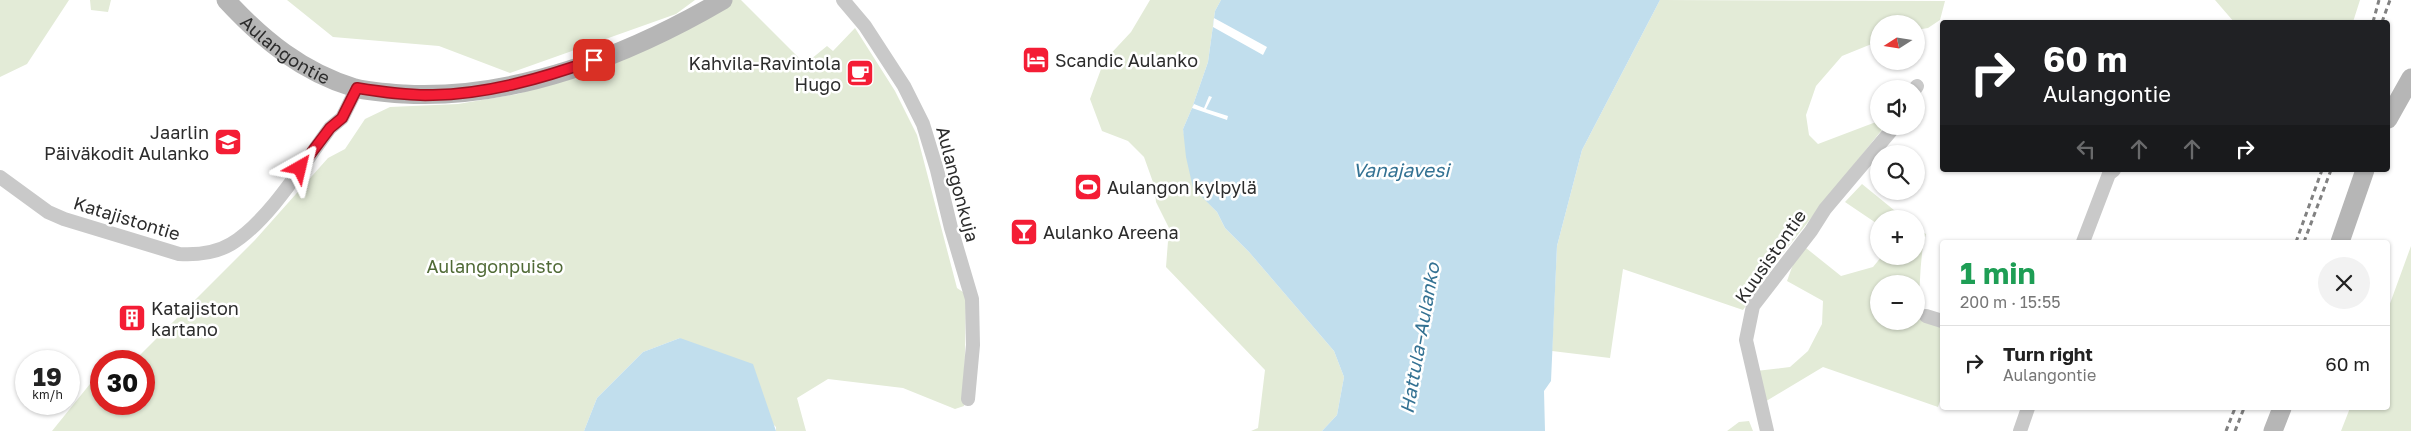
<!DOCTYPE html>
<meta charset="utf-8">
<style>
body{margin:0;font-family:"Golos Text",sans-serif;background:#f2f2f2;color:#222;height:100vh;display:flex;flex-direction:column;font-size:19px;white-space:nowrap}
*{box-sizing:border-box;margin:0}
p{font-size:16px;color:#767676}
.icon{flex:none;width:28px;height:28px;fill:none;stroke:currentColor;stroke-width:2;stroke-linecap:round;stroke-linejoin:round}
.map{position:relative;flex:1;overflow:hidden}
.details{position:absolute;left:1940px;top:240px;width:450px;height:170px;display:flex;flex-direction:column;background:#fff;border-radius:5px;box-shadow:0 1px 4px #0004}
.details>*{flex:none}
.banner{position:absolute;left:1940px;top:20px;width:450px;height:152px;border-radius:5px;box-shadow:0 1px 4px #0004;background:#202124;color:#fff;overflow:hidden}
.needle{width:32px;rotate:258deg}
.controls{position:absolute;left:1870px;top:15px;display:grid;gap:10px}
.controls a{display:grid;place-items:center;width:55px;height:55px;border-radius:50%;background:#fff;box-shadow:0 1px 4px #0004;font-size:25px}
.speed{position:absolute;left:15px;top:350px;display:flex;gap:10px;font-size:25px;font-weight:700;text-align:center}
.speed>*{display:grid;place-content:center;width:65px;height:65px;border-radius:50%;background:#fff;box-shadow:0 1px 4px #0004;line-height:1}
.speed small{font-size:12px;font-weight:400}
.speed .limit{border:8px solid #d22;background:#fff;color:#111}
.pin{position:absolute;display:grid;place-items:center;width:42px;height:42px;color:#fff;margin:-21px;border-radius:10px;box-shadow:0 2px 8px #0006}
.me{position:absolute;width:55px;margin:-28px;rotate:37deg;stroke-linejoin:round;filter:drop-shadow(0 0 4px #0008)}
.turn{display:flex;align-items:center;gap:18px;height:105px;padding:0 20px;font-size:22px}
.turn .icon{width:65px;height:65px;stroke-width:2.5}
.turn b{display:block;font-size:35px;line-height:42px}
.lanes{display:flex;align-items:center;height:48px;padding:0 20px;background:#0003;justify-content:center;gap:25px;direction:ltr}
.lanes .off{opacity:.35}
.round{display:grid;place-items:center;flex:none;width:52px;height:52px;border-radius:26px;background:#f2f2f2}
.head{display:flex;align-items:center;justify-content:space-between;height:85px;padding:0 20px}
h1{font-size:30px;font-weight:700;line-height:38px;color:#1e9e55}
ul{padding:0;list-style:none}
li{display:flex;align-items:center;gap:15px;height:75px;padding:0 20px;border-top:1px solid #e0e0e0}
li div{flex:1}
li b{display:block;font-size:19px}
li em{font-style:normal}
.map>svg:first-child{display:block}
</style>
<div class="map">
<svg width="2411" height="431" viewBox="0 0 2411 431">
<rect width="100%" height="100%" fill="#fff"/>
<path fill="#e3ebd7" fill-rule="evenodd" d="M0 0H69L27 64 0 77Z
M90 0H111L108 12 91 10Z
M287 0H695L676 14 510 73 439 46 333 37Z
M727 0H741L805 64 827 46 833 51 855 28 895 91 917 135 957 288 966 294 964 406 955 409 903 388 828 379 797 398 806 431H776V427L680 338 643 352 597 398 584 431H52L94 379 101 377V404H144V361H134L255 240 328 158 345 149 365 119 390 107 458 104 518 94 563 79Z
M1150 0H1221L1215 11 1208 62 1192 108 1183 129 1194 188 1217 212 1225 228 1249 252 1334 351 1344 377 1337 415 1322 431H1251L1258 428 1265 370 1166 267 1169 228 1156 202 1154 185 1144 157 1128 141 1102 131 1090 99 1104 61 1131 32Z
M1660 0 1945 1 1940 20 1928 28 1916 30V24H1879V41L1842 56 1816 86 1806 115 1809 135 1818 144 1876 122 1879 126H1885L1780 257 1743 310 1623 269 1610 358 1552 351 1557 246 1582 150Z
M2215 0H2360L2353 22H2234Z
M1862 184 1905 219H1879V225L1845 202Z
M1916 228 1926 234C1919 258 1921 283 1918 308L1925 311 1942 326V395L1938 407 1823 367 1763 403 1756 371 1790 367 1808 351 1822 324 1823 301 1787 281 1796 256 1806 248 1841 276 1873 267 1882 256H1916ZM1879 284H1916V321H1879Z
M2411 246V431H2341L2350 408H2388V309Z
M1749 421 1753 431H1727L1739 422Z"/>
<path fill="#c1deed" d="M1221 0H1660L1582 150 1557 246 1551 381 1544 391 1545 431H1322L1337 415 1344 377 1334 351 1249 252 1225 228 1217 212 1193 188 1186 157 1183 129 1192 108 1208 62 1215 11Z
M680 338 753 364 776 431H584L597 398 643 352Z"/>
<path fill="#fff" d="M1214 18 1267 47 1263 55 1213 27Z
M1209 96 1212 97 1206 109 1228 116 1227 120 1192 108 1194 104 1204 108Z"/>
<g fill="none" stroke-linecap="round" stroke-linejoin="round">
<path stroke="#c9c9c9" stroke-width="14" d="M843 0 865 26 904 86 923 124 937 170 951 228 972 299 973 345 968 399
M1915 89 1917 86
M0 177 48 212 64 219 179 254C197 255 216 253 231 244 268 222 304 163 330 128L342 118 357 88
M2083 242 2109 174 2114 170
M1926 316 1942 321
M1767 431 1746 340 1753 306 1811 231 1825 209 1895 126
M2020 431 2028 408"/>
<g stroke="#b6b6b6" stroke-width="19">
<path id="s1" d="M226 0C263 40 302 72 355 88 371 92 388 93 404 94 515 100 629 55 723 0"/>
<path d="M2388 119 2411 78"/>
<path d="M2340 242 2365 170"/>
<path d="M2273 431 2282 408"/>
</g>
<path stroke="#818181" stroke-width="3" stroke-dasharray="5 4" stroke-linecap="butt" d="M2373 22 2379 0
M2382 22 2390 0
M2296 242 2322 170
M2304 242 2331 170
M2226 431 2235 408
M2235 431 2244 408"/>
</g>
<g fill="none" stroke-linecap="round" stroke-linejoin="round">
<g stroke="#9f1322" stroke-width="12">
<path id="route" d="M300 168 330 128 342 118 357 88C382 92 408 96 433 95 488 94 543 78 594 60"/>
</g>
<use href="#route" stroke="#f41d35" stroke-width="9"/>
</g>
<defs>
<g id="hotel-square" transform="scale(1.4375)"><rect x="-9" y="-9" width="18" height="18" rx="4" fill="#f41d35" stroke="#fff"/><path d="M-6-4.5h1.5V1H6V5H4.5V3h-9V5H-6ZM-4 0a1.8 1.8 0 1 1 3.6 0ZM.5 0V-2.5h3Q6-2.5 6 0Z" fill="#fff"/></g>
<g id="cafe-square" transform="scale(1.4375)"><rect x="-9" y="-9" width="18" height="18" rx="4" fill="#f41d35" stroke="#fff"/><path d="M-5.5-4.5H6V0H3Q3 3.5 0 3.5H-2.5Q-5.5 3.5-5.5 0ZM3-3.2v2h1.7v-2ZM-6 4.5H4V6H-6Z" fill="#fff"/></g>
<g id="school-square" transform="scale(1.4375)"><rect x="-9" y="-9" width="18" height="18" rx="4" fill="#f41d35" stroke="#fff"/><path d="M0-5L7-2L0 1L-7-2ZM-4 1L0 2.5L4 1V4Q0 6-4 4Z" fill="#fff"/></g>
<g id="stadium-square" transform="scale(1.4375)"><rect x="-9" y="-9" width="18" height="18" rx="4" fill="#f41d35" stroke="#fff"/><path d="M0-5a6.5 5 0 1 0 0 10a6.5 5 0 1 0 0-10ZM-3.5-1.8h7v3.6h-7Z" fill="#fff"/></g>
<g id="bar-square" transform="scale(1.4375)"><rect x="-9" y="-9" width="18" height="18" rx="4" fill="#f41d35" stroke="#fff"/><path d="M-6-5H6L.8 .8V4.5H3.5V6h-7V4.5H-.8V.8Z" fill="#fff"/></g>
<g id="building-square" transform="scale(1.4375)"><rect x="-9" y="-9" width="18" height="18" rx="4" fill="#f41d35" stroke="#fff"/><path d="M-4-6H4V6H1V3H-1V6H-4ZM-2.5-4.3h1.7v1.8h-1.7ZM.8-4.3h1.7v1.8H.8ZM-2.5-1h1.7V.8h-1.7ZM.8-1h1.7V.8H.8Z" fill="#fff"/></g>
</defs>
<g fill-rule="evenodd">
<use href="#hotel-square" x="1036" y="60"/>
<use href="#cafe-square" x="860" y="73"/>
<use href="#school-square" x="228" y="142"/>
<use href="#stadium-square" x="1088" y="187"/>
<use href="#bar-square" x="1024" y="232"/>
<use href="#building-square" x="132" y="318"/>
</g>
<g text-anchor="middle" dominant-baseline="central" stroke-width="5" stroke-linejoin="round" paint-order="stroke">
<g font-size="18" fill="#2c2c2c" stroke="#fff">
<text stroke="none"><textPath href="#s1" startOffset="78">Aulangontie</textPath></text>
<text transform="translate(958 184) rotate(75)">Aulangonkuja</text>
<text transform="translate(127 218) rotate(17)">Katajistontie</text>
<text transform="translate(1770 256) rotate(-55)">Kuusistontie</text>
</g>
<g font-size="18" fill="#2c2c2c" stroke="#fff" text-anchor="start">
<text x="1055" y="60">Scandic Aulanko</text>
<text x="841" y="63" text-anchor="end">Kahvila-Ravintola<tspan x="841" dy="21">Hugo</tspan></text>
<text x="209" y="132" text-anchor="end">Jaarlin<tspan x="209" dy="21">Päiväkodit Aulanko</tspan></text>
<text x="1107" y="187">Aulangon kylpylä</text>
<text x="1043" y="232">Aulanko Areena</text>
<text x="151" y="308">Katajiston<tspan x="151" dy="21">kartano</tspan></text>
</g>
<g font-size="18" fill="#506a36" stroke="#fff">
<text x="495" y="266">Aulangonpuisto</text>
</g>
<g font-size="19" font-style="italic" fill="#347293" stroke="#fff">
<text x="1401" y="169">Vanajavesi</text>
<text transform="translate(1419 338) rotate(-80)">Hattula–Aulanko</text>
</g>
</g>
</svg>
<div class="controls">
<a><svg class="needle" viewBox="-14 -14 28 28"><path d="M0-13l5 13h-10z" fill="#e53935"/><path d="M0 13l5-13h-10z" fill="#767676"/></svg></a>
<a><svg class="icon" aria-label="sound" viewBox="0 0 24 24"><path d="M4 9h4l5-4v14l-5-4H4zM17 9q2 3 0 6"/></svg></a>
<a><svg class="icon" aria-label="search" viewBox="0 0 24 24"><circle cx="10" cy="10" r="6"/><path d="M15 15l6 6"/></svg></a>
<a>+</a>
<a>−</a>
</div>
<div class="speed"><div>19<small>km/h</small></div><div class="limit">30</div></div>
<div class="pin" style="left:594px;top:60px;background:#d93025"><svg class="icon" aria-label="arrive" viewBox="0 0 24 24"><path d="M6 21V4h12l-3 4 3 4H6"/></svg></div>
<svg class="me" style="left:300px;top:168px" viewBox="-20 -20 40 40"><path d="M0-17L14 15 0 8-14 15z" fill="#f41d35" stroke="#fff" stroke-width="4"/></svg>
<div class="banner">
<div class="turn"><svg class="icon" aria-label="right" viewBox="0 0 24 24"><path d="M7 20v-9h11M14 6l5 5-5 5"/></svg><div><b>60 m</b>Aulangontie</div></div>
<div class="lanes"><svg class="icon off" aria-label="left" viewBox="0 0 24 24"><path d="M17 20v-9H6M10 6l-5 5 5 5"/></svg><svg class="icon off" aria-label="ahead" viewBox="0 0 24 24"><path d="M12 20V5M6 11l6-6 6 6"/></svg><svg class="icon off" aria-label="ahead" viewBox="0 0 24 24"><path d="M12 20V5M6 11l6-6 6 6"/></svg><svg class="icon" aria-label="right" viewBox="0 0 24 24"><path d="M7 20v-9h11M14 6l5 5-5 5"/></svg></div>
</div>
<section class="details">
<div class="head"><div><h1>1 min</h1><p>200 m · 15:55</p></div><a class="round"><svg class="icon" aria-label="close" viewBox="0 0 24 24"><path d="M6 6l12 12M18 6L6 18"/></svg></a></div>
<ul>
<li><svg class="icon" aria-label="right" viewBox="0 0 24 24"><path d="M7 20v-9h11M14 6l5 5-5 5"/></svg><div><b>Turn right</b><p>Aulangontie</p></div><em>60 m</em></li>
</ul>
</section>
</div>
